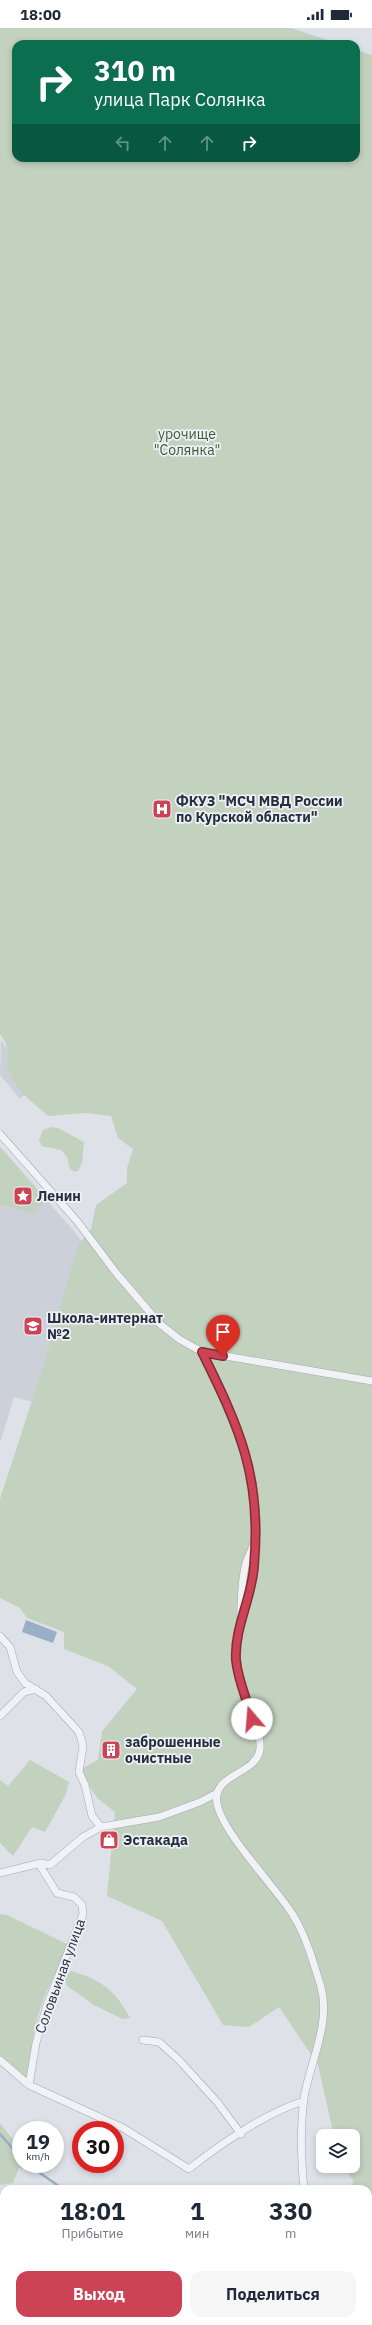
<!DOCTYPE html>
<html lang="ru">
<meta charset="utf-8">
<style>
body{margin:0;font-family:"IBM Plex Sans",sans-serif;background:#f6f6f7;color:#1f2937;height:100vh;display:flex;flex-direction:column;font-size:15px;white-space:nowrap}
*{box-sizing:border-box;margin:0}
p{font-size:13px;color:#747a83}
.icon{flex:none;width:22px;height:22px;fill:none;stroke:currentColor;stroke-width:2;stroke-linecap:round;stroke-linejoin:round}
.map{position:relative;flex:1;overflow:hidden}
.panel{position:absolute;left:0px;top:2157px;width:372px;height:140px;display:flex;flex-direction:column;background:#fff;border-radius:12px 12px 0 0;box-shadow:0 2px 6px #0003}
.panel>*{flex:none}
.top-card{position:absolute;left:12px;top:12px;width:348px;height:122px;border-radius:12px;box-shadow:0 2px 6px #0003;background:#0b6e4f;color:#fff;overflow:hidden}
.fabs{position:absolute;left:316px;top:2101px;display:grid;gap:8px}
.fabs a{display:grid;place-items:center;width:44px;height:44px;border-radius:8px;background:#fff;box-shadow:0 2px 6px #0003;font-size:20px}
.speed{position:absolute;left:12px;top:2093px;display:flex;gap:8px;font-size:20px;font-weight:700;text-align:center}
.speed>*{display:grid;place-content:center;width:52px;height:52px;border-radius:50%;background:#fff;box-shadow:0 2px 6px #0003;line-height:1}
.speed small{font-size:10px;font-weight:400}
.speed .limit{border:6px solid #d22;background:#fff;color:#111}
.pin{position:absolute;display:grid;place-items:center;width:34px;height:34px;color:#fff;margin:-41px -17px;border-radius:50% 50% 50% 0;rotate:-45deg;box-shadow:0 0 4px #0007}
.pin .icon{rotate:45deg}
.me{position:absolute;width:44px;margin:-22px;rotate:342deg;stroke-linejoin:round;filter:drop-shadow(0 0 3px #0008)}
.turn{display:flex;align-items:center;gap:14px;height:84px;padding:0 16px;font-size:18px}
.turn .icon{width:52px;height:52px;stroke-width:2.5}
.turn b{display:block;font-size:28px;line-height:34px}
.lanes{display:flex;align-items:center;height:38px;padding:0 16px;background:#0003;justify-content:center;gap:20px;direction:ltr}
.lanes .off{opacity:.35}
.eta{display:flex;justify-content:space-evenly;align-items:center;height:68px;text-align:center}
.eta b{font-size:24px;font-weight:700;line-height:28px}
.button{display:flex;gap:8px;margin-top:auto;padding:8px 16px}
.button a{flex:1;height:46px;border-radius:12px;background:#cc4355;color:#fff;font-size:16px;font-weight:700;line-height:46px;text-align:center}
.button a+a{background:#f6f6f7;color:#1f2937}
.status{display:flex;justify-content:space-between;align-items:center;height:28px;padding:0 20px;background:#fff;direction:ltr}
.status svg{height:11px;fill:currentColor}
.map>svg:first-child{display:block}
</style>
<div class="status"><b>18:00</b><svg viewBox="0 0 49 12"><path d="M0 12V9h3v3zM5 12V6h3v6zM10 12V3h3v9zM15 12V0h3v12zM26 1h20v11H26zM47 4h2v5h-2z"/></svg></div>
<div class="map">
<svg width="372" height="2297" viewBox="0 0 372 2297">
<rect width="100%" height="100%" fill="#dee1e7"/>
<path fill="#ccd0d9" d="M1 1013 27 1043 35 1059 20 1071 0 1047Z
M0 1119 73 1202 91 1226 39 1376 14 1369 0 1415Z"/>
<path fill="#c3d1bf" d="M0 0H291L339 16H16V130H356V22L372 27V2297H368L364 2293H368V2161H352L353 2152 343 2138H353V2108H334L318 2037 279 1979 249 1999 223 1997 162 1893 107 1868 115 1784 97 1770 79 1742 98 1732 102 1703 137 1661 108 1638 64 1621V1604L27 1590 20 1580 0 1570V1471L45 1333 78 1217 91 1201 96 1177 127 1155V1140L133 1121 118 1110 111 1088 85 1085 48 1088C34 1076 16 1062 9 1044 3 1029 15 1026 0 1006Z
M52 1099 58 1100 84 1114 82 1135 78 1143 75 1144 70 1141 67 1129 61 1122 42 1118 39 1112 43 1102Z
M0 1119 47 1172 32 1186 0 1176Z
M30 1732 69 1754 66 1766 45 1804 32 1799 13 1828 0 1815V1752L8 1758Z
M0 1886 7 1887 67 1916C61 1935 52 1952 44 1970 34 1995 31 2023 26 2050L0 2028Z
M71 1943C102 1952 115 1962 130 1990L123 1991 94 1977 67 1958 64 1949Z
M0 2095 21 2122V2136H30L23 2141 19 2140 13 2155 0 2157Z"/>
<path fill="#99aec7" d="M26 1592 57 1604 53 1615 22 1604Z"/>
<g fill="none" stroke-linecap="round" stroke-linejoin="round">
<path stroke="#99aec7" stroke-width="2.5" d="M0 2106 21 2130
M27 2136 63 2161
M247 2293 248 2297"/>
<g stroke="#a3a8b1" stroke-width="8">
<path id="minor" d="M0 1106 77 1193 117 1246 160 1296 179 1311 202 1324 372 1353
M202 1324C226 1373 248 1418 254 1473 256 1484 258 1498 256 1509 254 1518 249 1526 246 1535 240 1556 242 1576 240 1598 239 1609 236 1622 237 1634 238 1660 262 1698 260 1721 257 1747 212 1745 217 1775 222 1805 275 1858 293 1887 306 1908 314 1936 321 1959 331 1996 310 2034 304 2070 300 2100 301 2131 304 2161
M243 1587 253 1549 255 1517
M0 1608 10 1619 17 1644 25 1655 46 1668 79 1704 83 1718 79 1744 85 1757 92 1788 101 1799
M0 1688 24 1664 36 1661
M0 1845 41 1835 50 1837 83 1809 101 1799 159 1789 200 1774 217 1765
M143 2012 159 2014 179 2032 218 2075 241 2106
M0 2032 29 2057 123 2100 189 2141C219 2117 267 2084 304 2073
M29 2057 36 2015 47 1977 83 1886 82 1877 74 1869 57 1865 39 1836
M0 2261 4 2272
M12 2293 13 2297
M360 2293 363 2297"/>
</g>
<use href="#minor" stroke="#f0f2f6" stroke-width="7"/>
</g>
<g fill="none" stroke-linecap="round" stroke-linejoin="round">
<g stroke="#852c37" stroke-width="10">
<path id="route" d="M223 1328 202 1324C240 1401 262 1449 254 1538 252 1570 234 1600 236 1632 238 1653 247 1671 252 1691"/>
</g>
<use href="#route" stroke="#cc4355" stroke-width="7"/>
</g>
<defs>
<g id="hospital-square" transform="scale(1)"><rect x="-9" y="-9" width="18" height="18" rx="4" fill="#cc4355" stroke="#edf0f5"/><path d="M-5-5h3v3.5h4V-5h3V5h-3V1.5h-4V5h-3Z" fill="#fff"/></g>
<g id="sight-square" transform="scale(1)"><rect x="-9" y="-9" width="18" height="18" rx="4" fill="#cc4355" stroke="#edf0f5"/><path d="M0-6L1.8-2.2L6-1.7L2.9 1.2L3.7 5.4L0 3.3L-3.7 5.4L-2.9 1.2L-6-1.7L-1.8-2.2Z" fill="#fff"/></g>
<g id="school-square" transform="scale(1)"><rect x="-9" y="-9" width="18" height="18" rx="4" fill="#cc4355" stroke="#edf0f5"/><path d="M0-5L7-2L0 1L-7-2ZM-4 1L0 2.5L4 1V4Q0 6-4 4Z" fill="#fff"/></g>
<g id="building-square" transform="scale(1)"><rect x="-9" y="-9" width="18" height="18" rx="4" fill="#cc4355" stroke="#edf0f5"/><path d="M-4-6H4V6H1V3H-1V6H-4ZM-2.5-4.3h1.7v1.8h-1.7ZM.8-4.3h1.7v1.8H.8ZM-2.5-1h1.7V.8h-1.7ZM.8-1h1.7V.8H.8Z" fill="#fff"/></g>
<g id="shop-square" transform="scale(1)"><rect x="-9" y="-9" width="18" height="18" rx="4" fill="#cc4355" stroke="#edf0f5"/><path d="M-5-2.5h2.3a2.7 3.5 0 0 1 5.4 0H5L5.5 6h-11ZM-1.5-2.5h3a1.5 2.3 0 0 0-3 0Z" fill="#fff"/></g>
</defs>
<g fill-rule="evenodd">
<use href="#hospital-square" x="162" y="781"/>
<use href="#sight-square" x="23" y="1168"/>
<use href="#school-square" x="33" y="1298"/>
<use href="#building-square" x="111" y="1722"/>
<use href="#shop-square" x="109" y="1812"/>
</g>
<g text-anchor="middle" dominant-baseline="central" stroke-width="3.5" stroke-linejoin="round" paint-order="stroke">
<g font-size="14" fill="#3b5935" stroke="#edf0f5">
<text x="187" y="406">урочище<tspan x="187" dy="16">"Солянка"</tspan></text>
</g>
<g font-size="14" font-weight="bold" fill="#272f3e" stroke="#edf0f5" text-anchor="start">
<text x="176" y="773">ФКУЗ "МСЧ МВД России<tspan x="176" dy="16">по Курской области"</tspan></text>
<text x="37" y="1168">Ленин</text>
<text x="47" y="1290">Школа-интернат<tspan x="47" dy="16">№2</tspan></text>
<text x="125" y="1714">заброшенные<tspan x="125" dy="16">очистные</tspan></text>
<text x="123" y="1812">Эстакада</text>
</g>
<g font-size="14" fill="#272f3e" stroke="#edf0f5">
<text transform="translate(60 1948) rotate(-70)">Соловьиная улица</text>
</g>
</g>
</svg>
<div class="fabs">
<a><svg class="icon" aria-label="layers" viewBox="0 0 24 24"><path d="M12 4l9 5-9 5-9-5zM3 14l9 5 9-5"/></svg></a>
</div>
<div class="speed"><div>19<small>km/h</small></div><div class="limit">30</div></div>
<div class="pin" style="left:223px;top:1328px;background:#d93025"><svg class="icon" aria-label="arrive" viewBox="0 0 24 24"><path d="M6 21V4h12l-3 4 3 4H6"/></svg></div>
<svg class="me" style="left:252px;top:1691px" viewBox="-20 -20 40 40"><circle r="19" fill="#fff"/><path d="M0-13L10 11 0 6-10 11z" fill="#cc4355"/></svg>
<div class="top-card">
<div class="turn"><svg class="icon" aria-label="right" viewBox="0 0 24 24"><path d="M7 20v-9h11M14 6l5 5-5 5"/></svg><div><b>310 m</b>улица Парк Солянка</div></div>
<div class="lanes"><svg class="icon off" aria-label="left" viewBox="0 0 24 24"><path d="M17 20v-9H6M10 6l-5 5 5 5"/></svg><svg class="icon off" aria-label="ahead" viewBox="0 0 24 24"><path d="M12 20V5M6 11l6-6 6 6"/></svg><svg class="icon off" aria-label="ahead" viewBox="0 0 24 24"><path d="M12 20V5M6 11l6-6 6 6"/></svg><svg class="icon" aria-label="right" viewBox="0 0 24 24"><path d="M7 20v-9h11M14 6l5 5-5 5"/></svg></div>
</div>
<section class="panel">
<div class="eta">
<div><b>18:01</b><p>Прибытие</p></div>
<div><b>1</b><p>мин</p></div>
<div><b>330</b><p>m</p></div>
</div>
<div class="button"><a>Выход</a><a>Поделиться</a></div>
</section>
</div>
